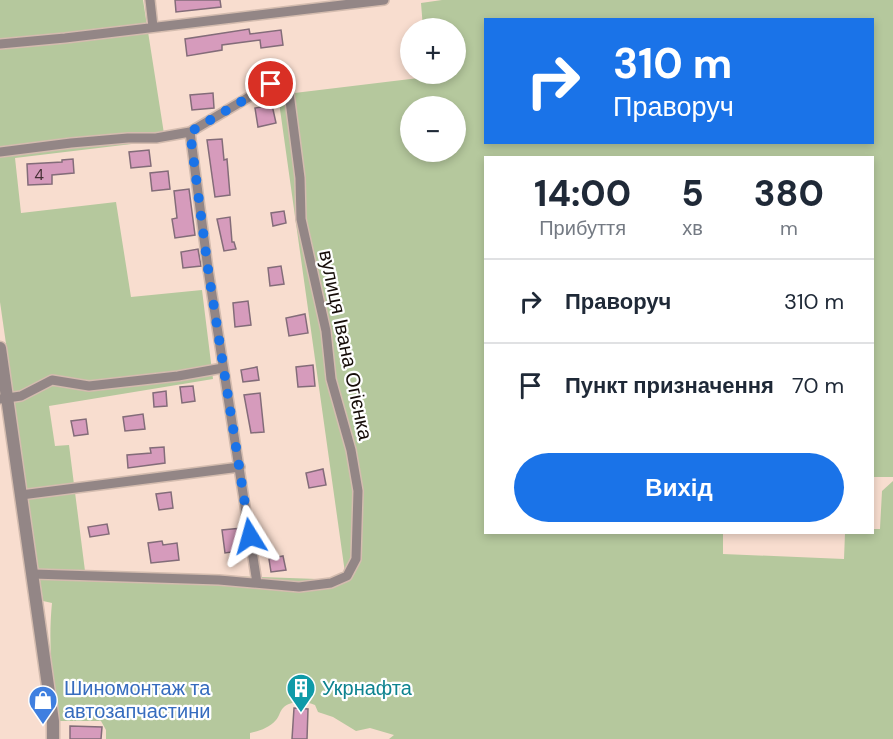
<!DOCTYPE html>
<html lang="uk">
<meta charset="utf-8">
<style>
body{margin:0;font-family:"DM Sans",sans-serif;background:#f2f2f3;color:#1f2937;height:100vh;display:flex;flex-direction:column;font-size:22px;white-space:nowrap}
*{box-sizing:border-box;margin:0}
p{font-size:20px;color:#747a83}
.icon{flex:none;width:33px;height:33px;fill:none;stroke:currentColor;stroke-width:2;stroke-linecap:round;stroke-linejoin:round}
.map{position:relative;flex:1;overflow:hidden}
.side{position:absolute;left:484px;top:156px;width:390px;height:378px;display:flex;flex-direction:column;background:#fff;border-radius:0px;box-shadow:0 3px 9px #0003}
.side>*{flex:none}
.banner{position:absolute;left:484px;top:18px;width:390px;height:126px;border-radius:0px;box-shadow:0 3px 9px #0003;background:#1a73e8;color:#fff;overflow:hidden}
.tools{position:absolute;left:400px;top:18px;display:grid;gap:12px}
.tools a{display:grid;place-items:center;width:66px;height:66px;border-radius:50%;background:#fff;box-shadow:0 3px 9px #0003;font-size:30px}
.pin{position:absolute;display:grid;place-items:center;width:51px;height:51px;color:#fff;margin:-26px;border:3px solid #fff;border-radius:50%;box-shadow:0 2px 6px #0007}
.me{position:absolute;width:66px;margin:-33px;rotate:352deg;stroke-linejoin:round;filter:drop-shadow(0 0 4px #0008)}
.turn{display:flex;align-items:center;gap:21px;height:126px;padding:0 30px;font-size:27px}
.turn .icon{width:78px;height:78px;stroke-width:2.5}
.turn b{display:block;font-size:42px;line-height:51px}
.eta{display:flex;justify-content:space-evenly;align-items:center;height:102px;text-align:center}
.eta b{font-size:36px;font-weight:800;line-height:42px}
.button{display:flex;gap:12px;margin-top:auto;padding:12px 30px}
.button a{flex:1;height:69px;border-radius:36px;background:#1a73e8;color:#fff;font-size:24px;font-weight:800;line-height:69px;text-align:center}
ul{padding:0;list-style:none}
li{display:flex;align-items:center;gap:18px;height:84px;padding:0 30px;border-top:2px solid #e0e1e3}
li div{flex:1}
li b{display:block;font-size:22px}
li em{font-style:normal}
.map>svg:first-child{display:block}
</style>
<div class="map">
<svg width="893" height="739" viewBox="0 0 893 739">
<rect width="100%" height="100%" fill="#f8ddcf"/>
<path fill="#b5c89d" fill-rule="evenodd" d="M0 0H143L165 140 15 158 21 213 116 202 131 297 202 290 213 379 49 406 55 446 69 445 85 571 346 580 278 95 427 77V74H456V28H423L421 3 442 0H893V477H873V158H486V532L723 533V554L844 559 845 533 873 532V529H880L882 491 893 481V739H389L394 735 370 728 356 731 333 717 318 712 315 705C306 701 290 700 283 708 280 711 279 717 276 720 269 728 259 731 250 733V739H106V730L101 721H58C52 681 48 643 52 603L43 601 0 302ZM486 20H873V142H486ZM411 106H456V152H411Z"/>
<path fill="#d69bbc" stroke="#836c79" stroke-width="1.5" d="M175 0H220L221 7 176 12Z
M249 29 250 34 281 30 283 45 261 48 260 40 222 45V50L187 56 185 39Z
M213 93 214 108 192 110 190 95Z
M272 105 276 123 258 127 255 108Z
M222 139 224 160 227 159 230 195 215 197 207 140Z
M149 150 151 166 131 168 129 152Z
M73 159 74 173 52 175V184L28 185 27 164 62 162V160Z
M168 171 170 189 152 191 150 173Z
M189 189 195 235 175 238 172 219 177 218 174 191Z
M284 211 286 223 273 226 271 213Z
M230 217 232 242H234L236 249 224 251 217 219Z
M198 249 201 266 183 268 181 252Z
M281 266 284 284 270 286 268 268Z
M248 301 251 325 235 327 233 303Z
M305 314 308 333 289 336 286 318Z
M313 365 315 386 298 387 296 367Z
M257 367 259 380 243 382 241 370Z
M193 386 195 401 182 403 180 387Z
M166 391 167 406 154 407 153 393Z
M260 393 264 432 251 433 244 395Z
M143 414 145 429 125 431 123 417Z
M86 419 88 434 74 436 71 421Z
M164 447 165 463 128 468 127 455 151 453 150 448Z
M323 469 326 485 309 488 306 473Z
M171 492 173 508 159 510 156 494Z
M107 524 109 534 90 537 88 527Z
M242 528 245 550 225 553 222 530Z
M162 541 163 545 177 543 179 560 151 563 148 543Z
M283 556 286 570 271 572 269 559Z
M294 708 308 709 307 739H292Z
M70 726 102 727 101 739H70Z"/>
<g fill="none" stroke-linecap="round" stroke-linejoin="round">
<g stroke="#d4bcaf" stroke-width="12">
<path id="minor" d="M150 0 153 27
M0 44 65 38 384 0
M190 132 208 269 257 583
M0 152 71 143 128 138H156L190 132 271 84 283 86 289 93 300 178 301 219 326 331 331 379 351 450 358 491 356 559 347 576 331 583 299 587 219 580 33 574
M0 399 21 396 52 380 89 386 178 376 223 368
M21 495 240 467"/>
</g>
<g stroke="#d4bcaf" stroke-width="15">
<path id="tertiary" d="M0 348 53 721V739"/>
</g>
<use href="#minor" stroke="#938686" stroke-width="9"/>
<use href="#tertiary" stroke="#938686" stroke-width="12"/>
</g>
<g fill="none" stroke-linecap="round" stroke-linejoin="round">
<path stroke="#1a73e8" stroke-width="10" stroke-dasharray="0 18" d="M250 536 208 269 190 132 271 84"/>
</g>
<defs>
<g id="building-pin" transform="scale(1.5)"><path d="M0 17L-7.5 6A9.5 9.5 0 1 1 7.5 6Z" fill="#0f9aa8" stroke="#fff"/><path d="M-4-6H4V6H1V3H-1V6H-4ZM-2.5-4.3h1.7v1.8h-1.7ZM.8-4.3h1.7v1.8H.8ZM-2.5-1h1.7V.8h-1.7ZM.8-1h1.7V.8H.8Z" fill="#fff"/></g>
<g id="shop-pin" transform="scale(1.5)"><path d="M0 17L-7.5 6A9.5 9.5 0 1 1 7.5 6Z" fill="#3f7fe0" stroke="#fff"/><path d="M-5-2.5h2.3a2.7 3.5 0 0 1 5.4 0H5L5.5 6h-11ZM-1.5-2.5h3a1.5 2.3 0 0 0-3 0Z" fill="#fff"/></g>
</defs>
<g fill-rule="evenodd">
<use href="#building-pin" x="301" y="688"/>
<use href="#shop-pin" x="43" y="700"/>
</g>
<g text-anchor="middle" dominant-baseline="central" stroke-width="4.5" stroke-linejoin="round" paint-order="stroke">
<g font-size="16" fill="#453035">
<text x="39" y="174">4</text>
</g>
<g font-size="20" fill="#150c08" stroke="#fff">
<text transform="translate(346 345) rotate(78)">вулиця Івана Огієнка</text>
</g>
<g font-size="20" fill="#366cbe" stroke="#fff" text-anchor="start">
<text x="64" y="688">Шиномонтаж та<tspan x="64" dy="23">автозапчастини</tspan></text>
</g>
<g font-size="20" fill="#0d838f" stroke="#fff" text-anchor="start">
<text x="322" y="688">Укрнафта</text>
</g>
</g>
</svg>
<div class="tools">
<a>+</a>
<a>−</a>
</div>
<div class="pin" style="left:271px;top:84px;background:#d93025"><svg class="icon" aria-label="arrive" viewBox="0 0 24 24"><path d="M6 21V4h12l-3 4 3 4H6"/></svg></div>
<svg class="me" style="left:250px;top:536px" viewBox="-20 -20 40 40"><path d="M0-17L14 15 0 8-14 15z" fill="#1a73e8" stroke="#fff" stroke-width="4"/></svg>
<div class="banner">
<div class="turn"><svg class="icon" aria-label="right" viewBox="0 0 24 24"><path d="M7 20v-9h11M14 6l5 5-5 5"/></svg><div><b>310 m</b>Праворуч</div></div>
</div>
<section class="side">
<div class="eta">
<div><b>14:00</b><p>Прибуття</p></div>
<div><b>5</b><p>хв</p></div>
<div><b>380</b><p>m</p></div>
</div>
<ul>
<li><svg class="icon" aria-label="right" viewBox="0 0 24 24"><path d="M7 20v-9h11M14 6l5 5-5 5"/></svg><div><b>Праворуч</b></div><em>310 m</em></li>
<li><svg class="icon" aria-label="arrive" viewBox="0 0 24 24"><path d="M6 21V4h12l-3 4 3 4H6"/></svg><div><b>Пункт призначення</b></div><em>70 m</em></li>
</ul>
<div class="button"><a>Вихід</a></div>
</section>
</div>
